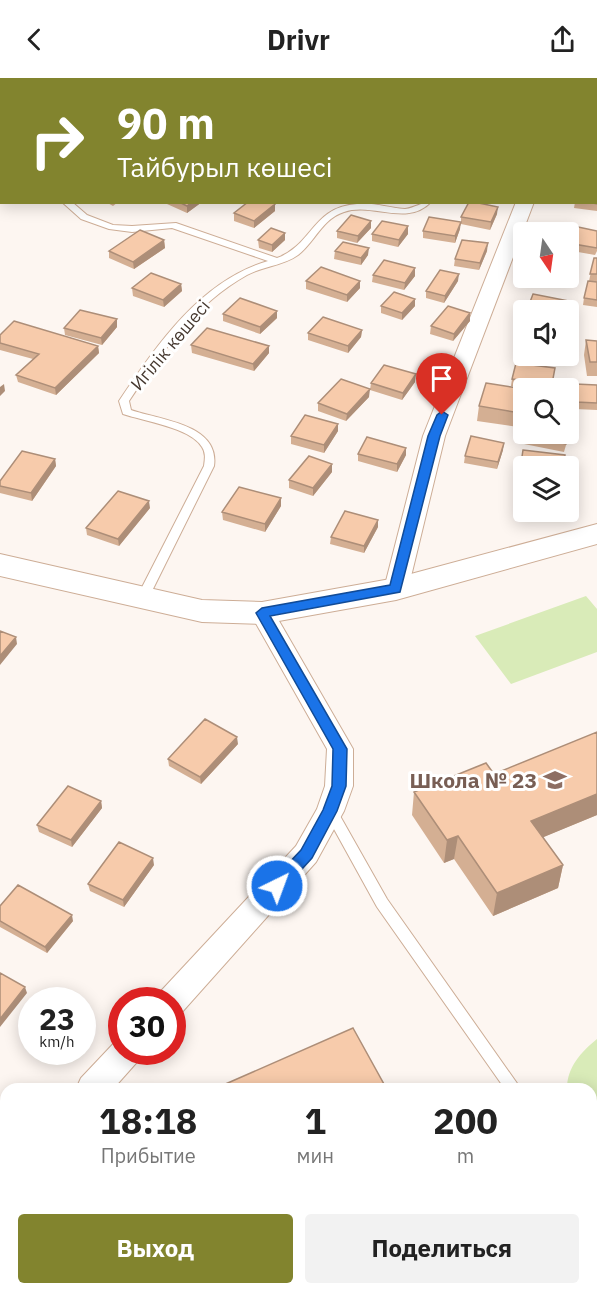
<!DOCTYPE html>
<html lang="ru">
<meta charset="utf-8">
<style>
body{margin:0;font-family:"IBM Plex Sans",sans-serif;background:#f2f2f2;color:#222;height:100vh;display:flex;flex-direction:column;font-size:22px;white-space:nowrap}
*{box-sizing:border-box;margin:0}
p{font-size:20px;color:#767676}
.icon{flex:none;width:33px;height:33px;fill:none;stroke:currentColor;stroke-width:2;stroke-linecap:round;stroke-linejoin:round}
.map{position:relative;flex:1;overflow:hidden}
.drawer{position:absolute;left:0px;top:1005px;width:597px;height:212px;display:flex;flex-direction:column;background:#fff;border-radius:18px 18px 0 0;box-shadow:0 3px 15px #0003}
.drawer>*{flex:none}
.hud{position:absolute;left:0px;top:0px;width:597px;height:126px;box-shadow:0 3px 15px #0003;background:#82842e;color:#fff;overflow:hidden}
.needle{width:39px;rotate:167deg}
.buttons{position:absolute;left:513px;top:144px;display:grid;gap:12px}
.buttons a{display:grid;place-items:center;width:66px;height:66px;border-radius:6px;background:#fff;box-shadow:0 3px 15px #0003;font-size:30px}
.speed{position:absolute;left:18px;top:909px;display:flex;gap:12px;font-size:30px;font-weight:700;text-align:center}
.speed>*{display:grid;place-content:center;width:78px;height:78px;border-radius:50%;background:#fff;box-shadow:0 3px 15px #0003;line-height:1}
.speed small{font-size:15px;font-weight:400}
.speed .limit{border:9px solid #d22;background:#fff;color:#111}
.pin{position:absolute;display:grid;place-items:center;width:51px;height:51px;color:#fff;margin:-62px -26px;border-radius:50% 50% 50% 0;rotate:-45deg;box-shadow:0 0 6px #0007}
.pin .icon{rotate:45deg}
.me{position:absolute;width:66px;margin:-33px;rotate:42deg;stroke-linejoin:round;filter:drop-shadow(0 0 4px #0008)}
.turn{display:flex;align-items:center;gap:21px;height:126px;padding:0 18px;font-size:27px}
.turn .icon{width:78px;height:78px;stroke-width:2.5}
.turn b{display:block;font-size:42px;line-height:51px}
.eta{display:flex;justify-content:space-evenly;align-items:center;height:102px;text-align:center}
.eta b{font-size:36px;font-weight:700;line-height:42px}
.primary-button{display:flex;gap:12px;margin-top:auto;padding:12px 18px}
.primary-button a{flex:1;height:69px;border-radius:6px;background:#82842e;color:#fff;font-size:24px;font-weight:700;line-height:69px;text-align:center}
.primary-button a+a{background:#f2f2f2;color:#222}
header{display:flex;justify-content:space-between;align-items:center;height:78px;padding:0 18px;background:#fff;font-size:27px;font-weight:700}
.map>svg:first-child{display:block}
</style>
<header><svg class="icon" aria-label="back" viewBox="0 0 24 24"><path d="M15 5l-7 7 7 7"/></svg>Drivr<svg class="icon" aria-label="share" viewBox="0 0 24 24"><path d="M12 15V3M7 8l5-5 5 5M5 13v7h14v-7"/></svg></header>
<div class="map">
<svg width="597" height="1216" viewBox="0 0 597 1216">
<rect width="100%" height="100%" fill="#fdf6f1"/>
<path fill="#d9ebb8" d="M586 518 597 531V574L511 606 475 558Z
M597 961V1077L591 1071V1011H567C567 989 581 974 597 961Z"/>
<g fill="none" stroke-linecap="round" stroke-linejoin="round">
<g stroke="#cdad96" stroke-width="2">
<path id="service" d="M62 124H72L87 137 113 147 132 148 176 145 277 180C313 167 312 129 357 126 373 124 389 130 405 131 415 130 421 124 431 124 407 149 372 124 344 134 322 141 315 164 298 177 283 188 263 188 247 197 195 226 161 275 129 323L131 332C160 342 220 346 214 388L148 521 142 525 136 521 204 388C205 381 206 375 202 369 191 350 144 343 123 336L119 323C157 267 200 203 268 183L172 150 132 154 109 151 81 141Z
M330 728 335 729 387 821 521 1011H505L377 829 324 733 325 729Z
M591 1111 597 1114V1136L591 1133Z"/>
</g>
<g stroke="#cdad96" stroke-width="2">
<path id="minor" d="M167 0H185L166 2Z
M564 0H580L563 2Z
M0 63H2V73H0Z
M516 124H534L445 358 408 511 404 517 396 520 388 517 384 511 423 358Z
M262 526 271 529 353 671V708L344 733 316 784 183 933 172 936V922H157L161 913 296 768 317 731 325 708 327 671 250 535 253 529Z
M122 961V974H142L137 984 113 1011H76L81 1000 115 964Z
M6 1089V1125L0 1127V1091Z"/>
</g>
<g stroke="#cdad96" stroke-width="2">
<path id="secondary" d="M597 446V466L396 522 262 546 202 544 0 498V476L202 522 262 524 396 500Z"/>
</g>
<use href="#service" fill="#fff" fill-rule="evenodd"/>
<use href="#minor" fill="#fff" fill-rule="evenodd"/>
<use href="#secondary" fill="#fff" fill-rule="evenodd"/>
</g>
<path fill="#d4af93" d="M103 0H130L126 2H106Z
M236 0H275V2H236Z
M597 115V133L574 130 575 124H596Z
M106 124H118L113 128Z
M167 124H202L187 135 167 126Z
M275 133 254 150 234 143V135Z
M497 136 490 152 461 146V139Z
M371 143V150L357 165 337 160V153Z
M408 148V156L398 169 372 163V156Z
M460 151 455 165 423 160V153Z
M597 153V173L595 177 578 174 577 180 569 200H566H568V154Z
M285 155V162L272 174 259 170 258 162Z
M164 162 165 170 134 191 109 180V173Z
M335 173 368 177 361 187 334 181Z
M487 173 479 192 454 188 455 181Z
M594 180H597V204L589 203Z
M373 197 415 198 404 212 372 204Z
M306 203H360V210L347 224 306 211Z
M458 203 444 225 426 220V213Z
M597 204V229L583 227 584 220Z
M181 206 182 213 164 229 133 218 132 210Z
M415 221V228L402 242 381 235V228Z
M277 233V240L260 256 223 243V236Z
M117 241V249L102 267 65 257 64 250Z
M470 243 453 263 430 256 431 248Z
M362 252 361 259 348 275 308 262V255Z
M514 254 524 255V278H556L555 281 513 279Z
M0 257 98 268 99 275 56 317 18 304 16 297 33 281 0 272Z
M586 262 597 263V298H587L584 277Z
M191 267 269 268V275L254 293 192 275Z
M555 290 551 310H528L511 308 512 301Z
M415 304 402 322 370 312 371 305Z
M575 306 597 307V332L575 331 574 314Z
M524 311 518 349 477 343 479 328Z
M369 319 346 343 318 333V325Z
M572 346 564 374 519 365 520 357Z
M338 353 324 375 291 366V358Z
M503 372 497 391 464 385 465 378Z
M523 372 524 388V400H519Z
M358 376 406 377 397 394 358 383Z
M55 381 56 388 32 423 0 415V403Z
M332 394 313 418 289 410V402Z
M281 420V428L265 454 223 442 222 434Z
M150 430 119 468 87 457 86 450Z
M378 449 364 475 330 466 331 459Z
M597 654V737L543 759 563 787 558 810 493 838 454 781 444 785 412 737 414 714 494 696Z
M238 666 201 706 169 688 168 681Z
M101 723 102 730 72 769 39 754 37 747Z
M154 787 124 829 90 813 88 806Z
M0 828 73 843 47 875 0 849Z"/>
<path fill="#ad8e78" d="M115 0H130L126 2H115Z
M390 0H412L410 2H388Z
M192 124H202L187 135V128Z
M275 126V133L254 150V143Z
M498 129 497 136 490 152 491 144Z
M371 143V150L357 165 358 158Z
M461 144 460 151 455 165V158Z
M408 148V156L398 169 399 162Z
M285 155V162L272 174V167Z
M164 162 165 170 134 191 133 184Z
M488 165 487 173 479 192 480 185Z
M369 170 368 177 361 187V180Z
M578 173 577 180 569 200 571 193Z
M415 190V198L404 212 405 205Z
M459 196 458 203 444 225 445 218Z
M360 203V210L347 224V217Z
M181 206 182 213 164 229 163 222Z
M415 221V228L402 242V235Z
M574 224 573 231 568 243V239Z
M277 233V240L260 256V249Z
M470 235V243L453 263 454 256Z
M117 241V249L102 267 101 260Z
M362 252 361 259 348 275V268Z
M98 268 99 275 56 317 55 310Z
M269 268V275L254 293 253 286Z
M416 296 415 304 402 322 403 315Z
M4 306 5 313 0 318V309Z
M370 311 369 319 346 343 347 336Z
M524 320V326L518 349 520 335Z
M338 346V353L324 375V367Z
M504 365 503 372 497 391 498 384Z
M406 370V377L397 394V386Z
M55 381 56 388 32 423 31 415Z
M332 386V394L313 418V410Z
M281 420V428L265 454V446Z
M149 423 150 430 119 468 118 461Z
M378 442V449L364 475V468Z
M16 559 17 566 0 587V578Z
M237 659 238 666 201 706 200 699Z
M597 716V737L527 766 531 743Z
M101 723 102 730 72 769 71 762Z
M458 758 454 781 444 785 447 762Z
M153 780 154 787 124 829 123 822Z
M563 787 558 810 493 838 497 815Z
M72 837 73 843 47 875 45 869Z
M25 909 27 915 0 949V941Z"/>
<path fill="#f7cbab" stroke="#ad8e78" stroke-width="1.5" d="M35 0H55L58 2 32 1Z
M247 0H268L265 2H250Z
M347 0H390L388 2H345Z
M506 0H544V2H508L506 1Z
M0 31 2 32V39L0 40Z
M596 71H597V84L596 83Z
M0 83H2V98L0 99Z
M596 115H597V126L589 124H596Z
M179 124H192L187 128Z
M248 124H272L275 126 254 143 234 135Z
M469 124H474L498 129 491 144 461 139Z
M351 137 371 143 358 158 337 153Z
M429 139 461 144 455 158 423 153Z
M382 143 408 148 399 162 372 156Z
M564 146 597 153V170L568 165V154H560Z
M271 150 285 155 272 167 258 162Z
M140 152 164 162 133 184 109 173Z
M462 162 488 165 480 185 455 181Z
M343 164 369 170 361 180 335 173Z
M568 171 578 173 571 193 568 192Z
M594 180H597V196H590Z
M384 182 415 190 405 205 373 197Z
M321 189 360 203 347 217 306 203Z
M440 192 459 196 445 218 426 213Z
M151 195 181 206 163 222 132 210Z
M588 203 597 204V222L584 220Z
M394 214 415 221 402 235 381 228Z
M533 216 574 224 568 239V232H527Z
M240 220 277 233 260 249 223 236Z
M448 228 470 235 454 256 431 248Z
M80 232 117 241 101 260 64 250Z
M323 239 362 252 348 268 308 255Z
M14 243 98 268 55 310 16 297 39 276 0 265V257Z
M207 250 269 268 253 286 191 267Z
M514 254 524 255V272L514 271Z
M586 262 597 263V284H590Z
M516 285 555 290 552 306 512 301Z
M384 287 416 296 403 315 371 305Z
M341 301 370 311 347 336 318 325Z
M486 305 524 311V320L520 335 479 328Z
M575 306 597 307V325L576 324Z
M305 337 338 346 324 367 291 358Z
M568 345 572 346 566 366 520 357 524 348V356H568Z
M471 358 504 365 498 384 465 378Z
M367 359 406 370 397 386 358 376Z
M523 372 565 377 564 388H524V393L520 392Z
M22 373 55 381 31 415 0 408V403Z
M309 378 332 386 313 410 289 402Z
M239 409 281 420 265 446 222 434Z
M118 413 149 423 118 461 86 450Z
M345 433 378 442 364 468 331 459Z
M0 553 16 559 0 578Z
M205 641 237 659 200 699 168 681Z
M597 654V716L531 743 563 787 497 815 458 758 447 762 414 714 486 685 494 696Z
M68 708 101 723 71 762 37 747Z
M119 764 153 780 123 822 88 806Z
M18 807 72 837 45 869 0 843V828Z
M0 895 25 909 0 941Z
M353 950 385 1008 379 1011H214Z
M6 1127V1210H90L92 1216H0V1129Z"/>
<path fill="#1a73e8" stroke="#114b97" stroke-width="1.5" d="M442 333 448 337 440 358 400 514 270 538 347 671 346 708 337 733 312 780 282 813 277 815 271 813 269 808 271 804 301 772 323 732 332 708 333 671 256 535 262 530 390 507 428 358 437 337Z"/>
<defs>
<g id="school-bare" transform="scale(1.8)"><path d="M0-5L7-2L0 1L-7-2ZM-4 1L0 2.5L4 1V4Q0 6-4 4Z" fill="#8d6e63" stroke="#fff" stroke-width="2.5" paint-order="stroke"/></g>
</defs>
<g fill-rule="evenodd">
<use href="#school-bare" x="555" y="702"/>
</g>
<g text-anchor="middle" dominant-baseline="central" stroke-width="6" stroke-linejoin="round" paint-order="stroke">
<g font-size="18" fill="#463930" stroke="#fff">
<text transform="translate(170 267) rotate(-50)">Игілік көшесі</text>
</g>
<g font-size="21" font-weight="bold" fill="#785e54" stroke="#fff" text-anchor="end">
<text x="537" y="702">Школа № 23</text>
</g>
</g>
</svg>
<div class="buttons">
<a><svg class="needle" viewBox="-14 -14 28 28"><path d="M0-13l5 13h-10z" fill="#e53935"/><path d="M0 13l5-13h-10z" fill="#767676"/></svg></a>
<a><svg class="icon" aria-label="sound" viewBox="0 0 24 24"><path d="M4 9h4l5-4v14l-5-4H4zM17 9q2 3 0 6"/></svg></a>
<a><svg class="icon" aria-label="search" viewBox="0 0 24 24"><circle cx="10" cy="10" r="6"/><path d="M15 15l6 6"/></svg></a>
<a><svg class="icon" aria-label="layers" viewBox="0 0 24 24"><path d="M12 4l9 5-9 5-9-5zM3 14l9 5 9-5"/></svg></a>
</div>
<div class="speed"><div>23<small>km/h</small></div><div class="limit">30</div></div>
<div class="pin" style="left:442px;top:337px;background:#d93025"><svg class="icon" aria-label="arrive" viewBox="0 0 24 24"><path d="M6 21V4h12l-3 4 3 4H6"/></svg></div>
<svg class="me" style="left:277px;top:808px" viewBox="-20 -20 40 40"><circle r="17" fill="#1a73e8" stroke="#fff" stroke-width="3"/><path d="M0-11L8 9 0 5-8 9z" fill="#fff"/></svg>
<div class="hud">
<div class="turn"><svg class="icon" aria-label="right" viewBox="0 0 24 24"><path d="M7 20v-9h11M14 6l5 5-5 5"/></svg><div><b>90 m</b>Тайбурыл көшесі</div></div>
</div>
<section class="drawer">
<div class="eta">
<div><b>18:18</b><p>Прибытие</p></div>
<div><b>1</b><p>мин</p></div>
<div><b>200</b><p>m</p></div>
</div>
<div class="primary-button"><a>Выход</a><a>Поделиться</a></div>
</section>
</div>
